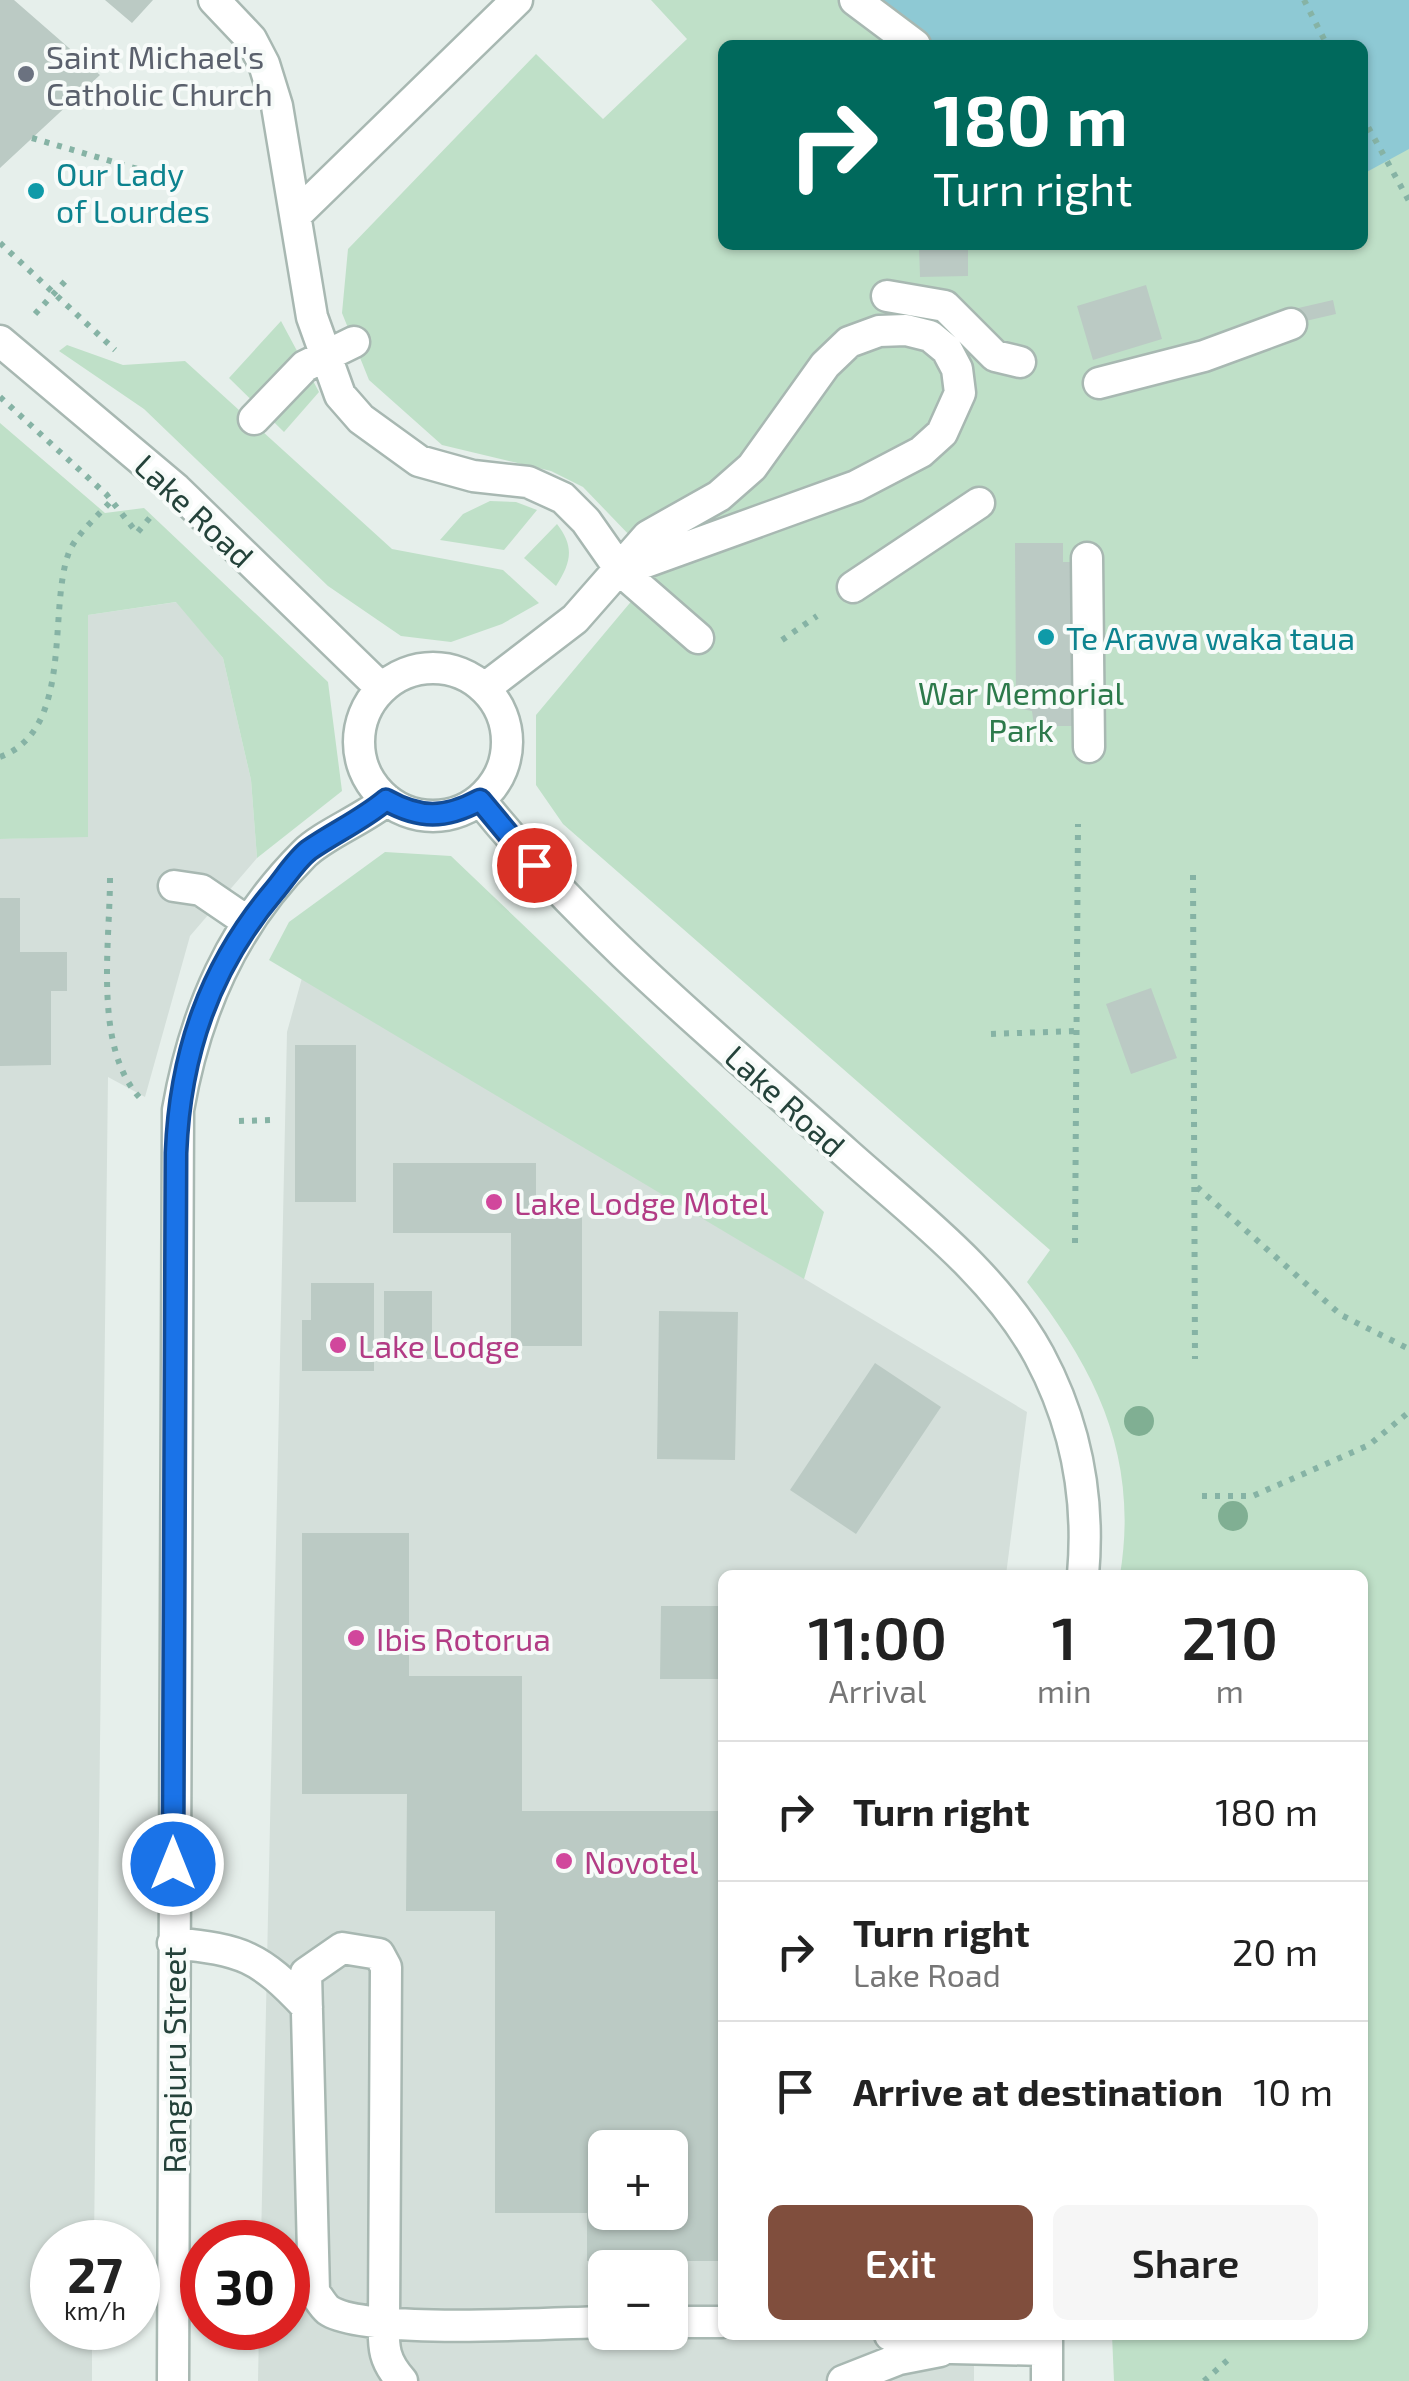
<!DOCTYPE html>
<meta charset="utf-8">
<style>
body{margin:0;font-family:"Exo 2",sans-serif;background:#f6f6f6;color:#222;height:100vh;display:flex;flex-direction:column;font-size:38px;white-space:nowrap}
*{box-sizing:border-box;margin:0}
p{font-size:32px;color:#767676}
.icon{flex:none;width:55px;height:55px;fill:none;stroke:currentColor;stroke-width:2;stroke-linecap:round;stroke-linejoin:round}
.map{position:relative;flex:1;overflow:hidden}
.drawer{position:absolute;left:718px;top:1570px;width:650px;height:770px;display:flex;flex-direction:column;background:#fff;border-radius:15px;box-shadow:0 2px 8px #0004}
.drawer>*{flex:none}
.hud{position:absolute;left:718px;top:40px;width:650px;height:210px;border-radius:15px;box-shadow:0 2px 8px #0004;background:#00695c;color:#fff;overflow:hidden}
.tools{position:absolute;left:588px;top:2130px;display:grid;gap:20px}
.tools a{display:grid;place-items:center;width:100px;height:100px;border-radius:15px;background:#fff;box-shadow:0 2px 8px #0004;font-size:50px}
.speed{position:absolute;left:30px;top:2220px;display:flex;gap:20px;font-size:50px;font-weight:700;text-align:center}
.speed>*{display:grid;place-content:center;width:130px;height:130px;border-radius:50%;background:#fff;box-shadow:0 2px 8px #0004;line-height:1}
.speed small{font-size:25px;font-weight:400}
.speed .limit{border:15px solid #d22;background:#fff;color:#111}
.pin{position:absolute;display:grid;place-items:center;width:85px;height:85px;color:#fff;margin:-42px;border:5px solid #fff;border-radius:50%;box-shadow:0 2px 10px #0007}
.me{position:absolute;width:110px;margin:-55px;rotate:0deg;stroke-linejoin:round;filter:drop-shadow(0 0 8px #0008)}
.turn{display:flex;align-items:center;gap:35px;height:210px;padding:0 50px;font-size:45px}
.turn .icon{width:130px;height:130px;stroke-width:2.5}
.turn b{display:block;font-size:70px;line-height:85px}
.eta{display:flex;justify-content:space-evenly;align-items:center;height:170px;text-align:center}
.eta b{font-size:60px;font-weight:600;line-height:70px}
.cta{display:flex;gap:20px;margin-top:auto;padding:20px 50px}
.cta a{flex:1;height:115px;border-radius:15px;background:#804e3d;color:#fff;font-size:40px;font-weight:600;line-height:115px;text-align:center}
.cta a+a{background:#f6f6f6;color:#222}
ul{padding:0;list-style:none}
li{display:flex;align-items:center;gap:30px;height:140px;padding:0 50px;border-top:2px solid #e0e0e0}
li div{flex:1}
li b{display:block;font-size:38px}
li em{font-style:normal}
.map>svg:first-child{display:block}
</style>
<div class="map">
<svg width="1409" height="2381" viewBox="0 0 1409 2381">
<rect width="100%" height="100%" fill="#e6efeb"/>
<path fill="#d4dfda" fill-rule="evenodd" d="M177 602 223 658 251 780 257 858 190 936 145 1097 108 1077 94 2242H52V2328H92V2381H0V839L88 836V615Z
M302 978 1027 1412 1006 1575H722V2335H974V2381H258L259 2328H288V2242H261L287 1032ZM605 2148H670V2212H605ZM605 2268H670V2332H605Z"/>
<path fill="#bfe0c8" d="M651 0H870L927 45H722V245H1362L1363 174 1409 146V2381H1114L1112 2335H1362V1575H1120C1139 1459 1098 1372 1027 1282L1050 1250 563 824 536 785V715L660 567 583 487 551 471 442 445 369 380 342 313 348 249 536 54 603 119 687 39Z
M281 321 319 392 284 432 229 378Z
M67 345 123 365 185 361 392 549 503 570 539 603 502 624 451 642 401 636 328 586 144 409 59 351Z
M0 423 105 513 144 508 328 682 342 791 257 858 251 780 223 658 176 602 88 615V837L0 839Z
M490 501 516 502 537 510 504 550 440 540 463 514Z
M557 524C575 547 571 563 556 586L524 558Z
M385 852 451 856 824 1212 804 1279 269 960 289 922Z"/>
<path fill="#8ec9d4" d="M870 0H1409V149L1363 174 1362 45H932Z"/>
<path fill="#bbcac4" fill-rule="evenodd" d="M0 0H14L100 75 0 168Z
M105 0H153L132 23Z
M919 245H968V276L920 277Z
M1146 285 1162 339 1093 360 1077 306Z
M1333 300 1336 314 1297 323 1294 309Z
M1015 543H1063V562H1079V726H1034L1032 711 1016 708Z
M0 898H20V952H67V991H51V1065L0 1066Z
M1151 988 1177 1058 1131 1074 1106 1004Z
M295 1045H356V1202H295Z
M393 1163H536V1199H582V1346H511V1233H393Z
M311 1283H374V1371H302V1320H311Z
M384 1291H432V1359H384Z
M659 1311 738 1312 735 1460 657 1459Z
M875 1363 941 1407 856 1534 790 1490Z
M302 1533H409V1676H522V1811H722V2261H587V2213H495V1911H406L407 1794H302ZM605 2148H670V2212H605Z
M661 1606H722V1679H660Z"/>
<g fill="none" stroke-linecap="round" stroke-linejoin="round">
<g stroke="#a8b8b2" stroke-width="35">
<path id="minor" d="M214 0 251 39 264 64 277 106 312 317 340 395 361 419 419 461 473 476 528 482 563 498 586 521 621 571 698 638
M855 0 915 45
M296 215 517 0
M887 296 945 306 995 356 1020 362
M0 341 176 489 381 688
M1099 383 1204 356 1291 324
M254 419 305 366 354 342
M1087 558 1089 747
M853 587 979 503
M359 742a74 74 0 1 1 148 0a74 74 0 1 1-148 0Z
M485 688 575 619 648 536 719 496 752 467 825 365 849 342 879 331 906 330 930 336 947 350 957 369 960 393 942 433 921 452 856 486 621 571
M480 800C587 932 719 1040 846 1153 914 1214 995 1274 1039 1355 1076 1424 1090 1497 1083 1575
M174 886 201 890 248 922
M173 1943C243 1950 259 1956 307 2007
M670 2322H722
M890 2335 952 2348 1047 2350
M1047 2335V2381
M173 2381 178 1110C195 1012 232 926 304 854 323 835 362 820 387 800
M402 2381C384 2361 383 2348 384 2321L386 1967 379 1954 342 1948 306 1973 314 2292C318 2297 323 2306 328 2310 363 2335 554 2323 605 2322
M843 2381 899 2359 940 2351"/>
</g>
<path stroke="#86b3a5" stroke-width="6" stroke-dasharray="5 8" stroke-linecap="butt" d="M1304 0 1327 45
M1362 116 1409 201
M32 138 158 175
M0 243 115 350
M35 314 70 276
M0 397 107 495 137 533 153 514
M782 640 817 616
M0 757C74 730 48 613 68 555 74 536 98 516 111 501
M1193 875 1195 1359
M110 878C110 944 93 1047 140 1098
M991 1034 1075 1031
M239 1121 274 1120
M1197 1187 1341 1315 1409 1349
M1075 1243 1078 824
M1202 1496H1253L1369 1445 1409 1412
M1204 2381 1229 2359"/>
<use href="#minor" stroke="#fff" stroke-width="30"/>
</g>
<g fill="#80af93">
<circle cx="1139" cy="1421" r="15"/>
<circle cx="1233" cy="1516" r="15"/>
</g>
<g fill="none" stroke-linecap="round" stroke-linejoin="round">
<g stroke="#114b97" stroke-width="25">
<path id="route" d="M173 1864 176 1153C180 1054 209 968 274 891 285 878 296 860 309 850 335 832 362 820 386 800 420 819 445 819 480 800L534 865"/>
</g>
<use href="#route" stroke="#1a73e8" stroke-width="18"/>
</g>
<circle fill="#6b7280" stroke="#f7fbf9" stroke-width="4" cx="26" cy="74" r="10"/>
<g fill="#0f9aa8" stroke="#f7fbf9" stroke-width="4">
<circle cx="36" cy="191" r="10"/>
<circle cx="1046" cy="637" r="10"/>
</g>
<g fill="#d1479c" stroke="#f7fbf9" stroke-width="4">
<circle cx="494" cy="1202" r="10"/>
<circle cx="338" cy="1345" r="10"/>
<circle cx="356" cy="1638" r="10"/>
<circle cx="564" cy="1861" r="10"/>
</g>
<g text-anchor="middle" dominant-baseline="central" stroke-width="8" stroke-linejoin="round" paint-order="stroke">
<g font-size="32" fill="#5b616d" stroke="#f7fbf9" text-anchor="start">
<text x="46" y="56">Saint Michael's<tspan x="46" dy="37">Catholic Church</tspan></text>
</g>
<g font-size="32" fill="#0d838f" stroke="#f7fbf9" text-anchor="start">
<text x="56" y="173">Our Lady<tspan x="56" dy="37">of Lourdes</tspan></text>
<text x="1066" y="637">Te Arawa waka taua</text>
</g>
<g font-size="32" fill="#24423a" stroke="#f7fbf9">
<text transform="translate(195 510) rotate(43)">Lake Road</text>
<text transform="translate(786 1100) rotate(42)">Lake Road</text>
<text transform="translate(173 2060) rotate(-90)">Rangiuru Street</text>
</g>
<g font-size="32" fill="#2d7a4b" stroke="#f7fbf9">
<text x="1021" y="692">War Memorial<tspan x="1021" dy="37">Park</tspan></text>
</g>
<g font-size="32" fill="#b23c85" stroke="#f7fbf9" text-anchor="start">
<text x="514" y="1202">Lake Lodge Motel</text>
<text x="358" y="1345">Lake Lodge</text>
<text x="376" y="1638">Ibis Rotorua</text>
<text x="584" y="1861">Novotel</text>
</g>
</g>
</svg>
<div class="tools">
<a>+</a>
<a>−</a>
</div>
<div class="speed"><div>27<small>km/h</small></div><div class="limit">30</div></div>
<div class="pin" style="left:534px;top:865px;background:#d93025"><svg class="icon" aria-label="arrive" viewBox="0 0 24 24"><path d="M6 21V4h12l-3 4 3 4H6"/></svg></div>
<svg class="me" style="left:173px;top:1864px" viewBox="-20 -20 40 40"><circle r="17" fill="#1a73e8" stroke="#fff" stroke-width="3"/><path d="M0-11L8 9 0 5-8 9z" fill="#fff"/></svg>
<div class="hud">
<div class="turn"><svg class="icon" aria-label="right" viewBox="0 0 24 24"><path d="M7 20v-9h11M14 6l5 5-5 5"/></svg><div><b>180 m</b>Turn right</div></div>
</div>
<section class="drawer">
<div class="eta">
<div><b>11:00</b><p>Arrival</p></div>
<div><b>1</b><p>min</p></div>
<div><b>210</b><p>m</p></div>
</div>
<ul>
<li><svg class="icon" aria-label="right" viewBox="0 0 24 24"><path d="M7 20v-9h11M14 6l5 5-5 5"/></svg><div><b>Turn right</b></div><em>180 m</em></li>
<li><svg class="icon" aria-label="right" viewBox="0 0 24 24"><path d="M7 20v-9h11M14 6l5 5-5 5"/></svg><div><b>Turn right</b><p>Lake Road</p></div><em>20 m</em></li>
<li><svg class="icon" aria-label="arrive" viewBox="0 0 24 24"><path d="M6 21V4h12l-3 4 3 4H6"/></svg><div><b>Arrive at destination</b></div><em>10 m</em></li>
</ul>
<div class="cta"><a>Exit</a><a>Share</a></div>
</section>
</div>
